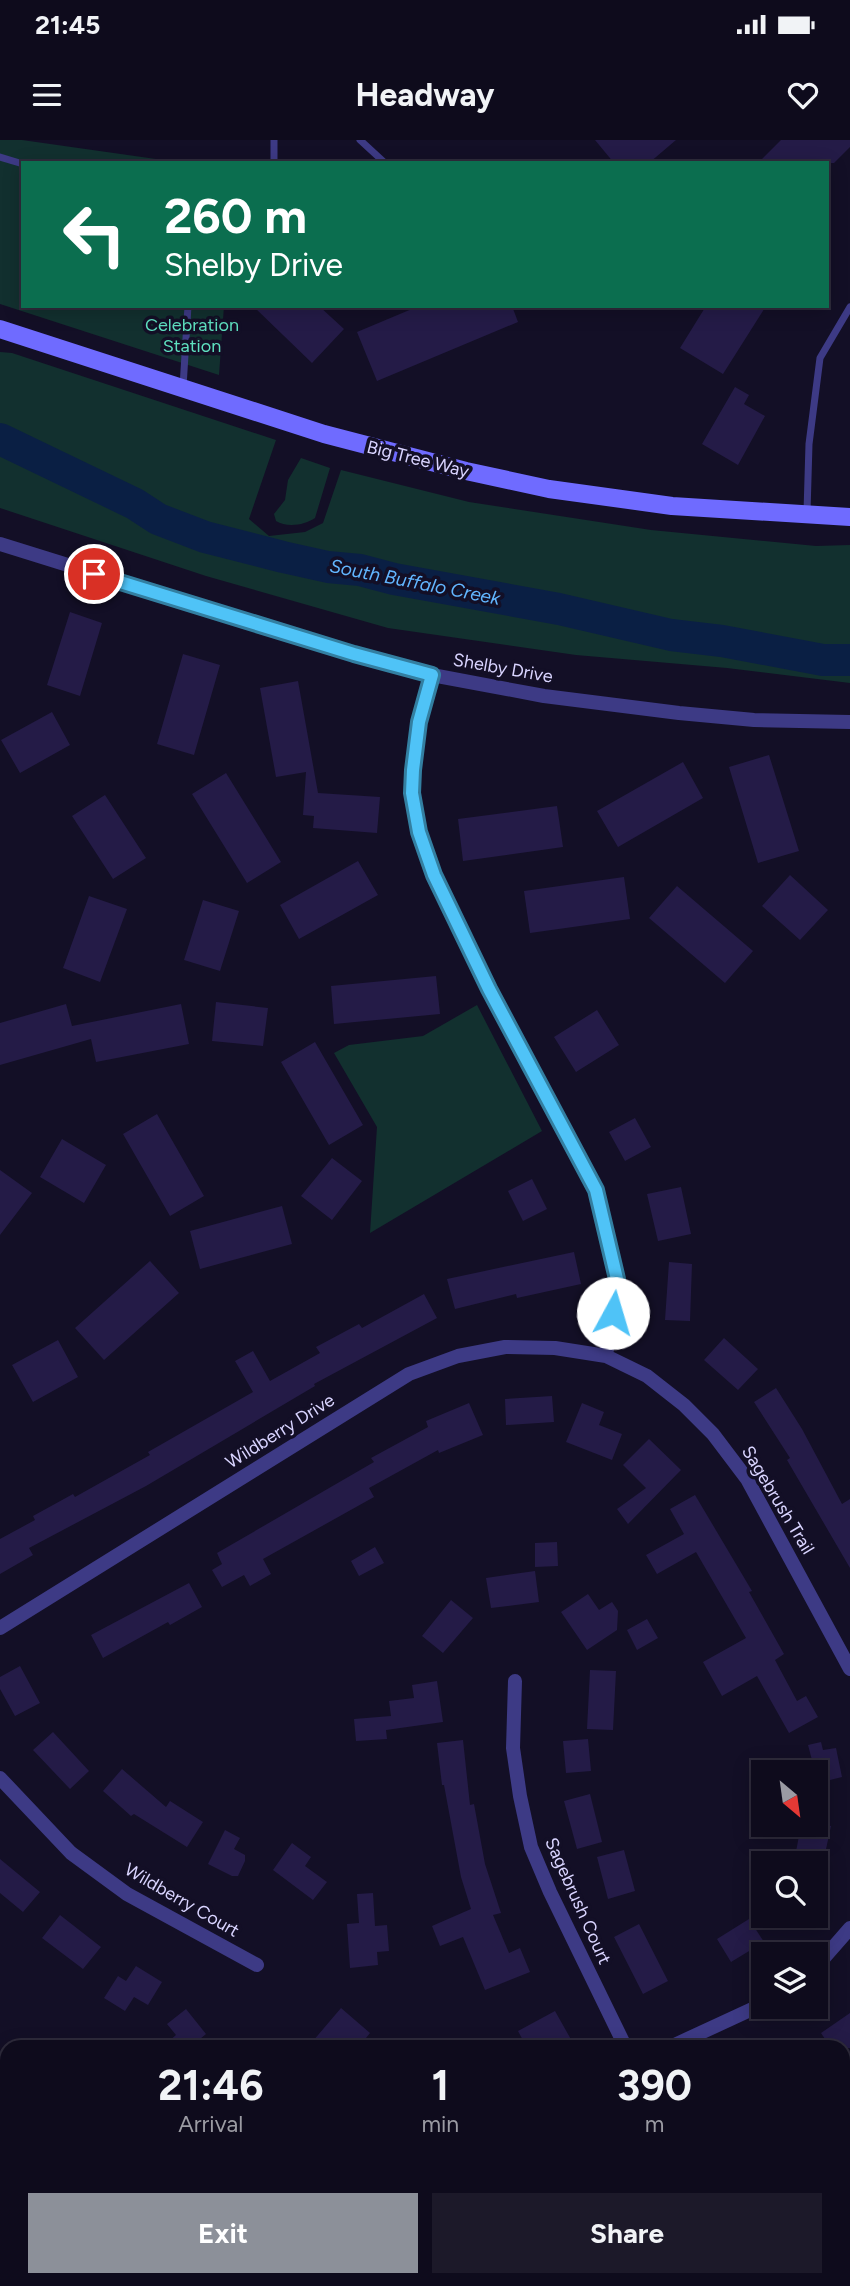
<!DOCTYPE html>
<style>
body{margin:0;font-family:Figtree,sans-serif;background:#1c1929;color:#f1f3f6;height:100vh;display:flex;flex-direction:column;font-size:26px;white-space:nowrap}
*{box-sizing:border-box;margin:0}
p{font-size:23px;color:#9b9ba3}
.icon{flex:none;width:38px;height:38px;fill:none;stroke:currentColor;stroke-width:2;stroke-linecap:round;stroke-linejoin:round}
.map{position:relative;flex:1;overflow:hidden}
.drawer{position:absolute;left:0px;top:1900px;width:850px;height:247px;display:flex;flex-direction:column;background:#0e0b1c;border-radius:21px 21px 0 0;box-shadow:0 4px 18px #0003,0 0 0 2px #2e2b3b}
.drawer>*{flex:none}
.banner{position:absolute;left:21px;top:21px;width:808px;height:147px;border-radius:0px;box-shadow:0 4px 18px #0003,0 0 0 2px #2e2b3b;background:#0b6e4f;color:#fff;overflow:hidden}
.needle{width:46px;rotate:151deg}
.fabs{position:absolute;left:751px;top:1620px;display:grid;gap:14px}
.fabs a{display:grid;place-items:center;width:77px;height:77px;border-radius:0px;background:#0e0b1c;box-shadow:0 4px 18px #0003,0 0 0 2px #2e2b3b;font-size:35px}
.pin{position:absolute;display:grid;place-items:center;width:60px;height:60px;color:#fff;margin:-30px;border:4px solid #fff;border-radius:50%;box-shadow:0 2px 7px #0007}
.me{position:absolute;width:77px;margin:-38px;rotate:6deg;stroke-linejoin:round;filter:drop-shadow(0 0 5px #0008)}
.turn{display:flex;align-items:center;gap:24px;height:147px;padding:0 28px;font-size:32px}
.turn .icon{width:91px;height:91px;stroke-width:2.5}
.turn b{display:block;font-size:49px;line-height:60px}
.eta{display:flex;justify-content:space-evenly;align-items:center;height:119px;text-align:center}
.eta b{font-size:42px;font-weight:700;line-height:49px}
.cta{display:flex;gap:14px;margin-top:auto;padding:14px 28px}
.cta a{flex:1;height:80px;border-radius:0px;background:#8c9099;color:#fff;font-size:28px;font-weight:700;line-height:80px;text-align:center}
.cta a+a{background:#1c1929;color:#f1f3f6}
.status{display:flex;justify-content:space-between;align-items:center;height:49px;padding:0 35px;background:#0e0b1c;direction:ltr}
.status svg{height:19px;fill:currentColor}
header{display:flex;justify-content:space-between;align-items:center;height:91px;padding:0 28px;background:#0e0b1c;font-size:32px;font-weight:700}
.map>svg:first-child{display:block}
</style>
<div class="status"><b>21:45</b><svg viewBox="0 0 49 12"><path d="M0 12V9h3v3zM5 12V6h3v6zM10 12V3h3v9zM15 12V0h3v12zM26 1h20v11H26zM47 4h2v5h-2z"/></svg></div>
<header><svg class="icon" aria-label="menu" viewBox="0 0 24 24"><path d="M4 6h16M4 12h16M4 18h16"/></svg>Headway<svg class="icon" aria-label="heart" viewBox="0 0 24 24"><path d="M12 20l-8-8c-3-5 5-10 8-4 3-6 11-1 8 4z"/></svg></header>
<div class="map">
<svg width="850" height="2146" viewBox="0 0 850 2146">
<rect width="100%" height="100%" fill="#130f26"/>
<path fill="#12302f" d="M0 0H22L184 23H23V166H224L219 235 0 164Z
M0 212 12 213 276 300 249 379 269 396 305 392 323 383 341 330 469 362 651 390 816 406 850 405V543L727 528 576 515 388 488 206 436 0 368Z
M301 318 330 328 315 378C305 385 287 388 276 381L274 374 285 360 288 340Z
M477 865 542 991 370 1093 377 987 334 913 349 905 423 896Z"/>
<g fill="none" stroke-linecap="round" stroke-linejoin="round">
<path stroke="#0a1f44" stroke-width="32" d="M0 299 135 364 158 379 205 397 283 417 328 427 360 430 394 439 559 469 671 495 722 501 823 520H850"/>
</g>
<path fill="#241b47" d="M595 0H676L649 23H614Z
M781 0H850V7L834 23H758Z
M253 166H319L344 189 312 223Z
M419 166H512L518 182 377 241 357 192Z
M706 166H766L723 234 680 208Z
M735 247 749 255 744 264 765 276 738 325 702 304Z
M70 472 102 483 80 556 47 545Z
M183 514 220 525 194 615 157 604Z
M298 541 318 653 380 657 377 693 313 688 314 676 303 675 306 632 276 637 260 548Z
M52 572 70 605 20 633 1 600Z
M769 615 799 711 758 723 729 627Z
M683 622 703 658 618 707 597 671Z
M226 633 281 722 247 743 192 654Z
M105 655 146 718 113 739 72 676Z
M557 666 563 707 463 721 458 679Z
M358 721 378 755 299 799 280 765Z
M790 735 828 770 800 800 762 766Z
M624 737 630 779 530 793 524 751Z
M677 746 753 811 725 843 649 778Z
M89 756 127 769 100 842 63 828Z
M203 760 239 771 220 831 184 820Z
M436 836 440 874 334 884 331 846Z
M216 862 268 868 263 906 212 901Z
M66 864 72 886 181 864 189 904 96 922 91 899 0 925V883Z
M597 870 619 905 576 932 554 897Z
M315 902 363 985 329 1005 281 922Z
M157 974 204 1056 170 1076 123 994Z
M635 978 651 1007 625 1021 609 992Z
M62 999 106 1025 84 1063 40 1037Z
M332 1018 362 1041 332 1080 301 1056Z
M0 1030 32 1053 0 1095Z
M532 1039 547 1069 523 1081 508 1051Z
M681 1047 691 1094 658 1101 647 1054Z
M282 1066 292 1104 200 1129 190 1091Z
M574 1112 581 1144 517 1158 516 1154 455 1169 447 1139Z
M150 1121 179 1153 104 1220 75 1188Z
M669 1122 692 1124 690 1181 665 1180Z
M424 1154 437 1178 314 1244 315 1246 146 1346 29 1408 33 1415 0 1434V1399L35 1380 33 1376 73 1354 75 1357 150 1315 148 1312 253 1252 235 1221 253 1211 270 1241 320 1213 316 1207 359 1184 362 1188Z
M724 1198 758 1229 738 1250 704 1220Z
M58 1200 78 1237 33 1262 12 1225Z
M776 1248 802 1289 842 1364 850 1359V1428L787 1320 790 1318 754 1262Z
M552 1256 554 1282 506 1285 505 1259Z
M469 1263 483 1295 439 1313 438 1310 369 1348 374 1357 263 1419 271 1434 250 1446 244 1435 222 1447 212 1430 222 1424 217 1413 374 1322 371 1318 428 1287 426 1281Z
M582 1263 604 1272 599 1285 622 1294 612 1320 566 1302Z
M649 1299 681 1330 628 1384 617 1369 646 1348 623 1325Z
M695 1355 752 1451 749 1452 784 1514 775 1520 797 1561 806 1556 818 1577 789 1593 757 1536 722 1556 703 1522 746 1498 696 1412 657 1434 646 1415 684 1394 670 1369Z
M557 1402 558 1426 535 1427V1403Z
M375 1407 384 1423 359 1436 351 1421Z
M535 1431 539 1462 491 1468 486 1438Z
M189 1443 202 1467 170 1485 168 1482 103 1518 91 1495Z
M588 1454 599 1470 612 1462 618 1471 617 1490 587 1510 561 1472Z
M451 1460 473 1478 443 1513 422 1496Z
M647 1479 658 1498 637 1510 627 1490Z
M20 1526 40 1563 15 1576 0 1549V1537Z
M590 1530 616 1531 613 1590 587 1589Z
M437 1541 443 1582 386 1590 387 1599 356 1601 354 1579 391 1576 389 1561 414 1558 412 1545Z
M53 1592 89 1631 70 1649 33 1610Z
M588 1599 591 1631 566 1633 563 1601Z
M463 1600 470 1665 474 1664 485 1724 501 1773 493 1775 509 1813 520 1808 530 1832 485 1850 463 1797 440 1806 432 1786 471 1769 461 1737 444 1645H442L437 1603Z
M821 1602 823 1610 836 1608 842 1637 818 1643 808 1605Z
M122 1629 166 1667 170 1661 203 1682 187 1707 134 1674 131 1676 103 1651Z
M590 1654 602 1702 577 1709 564 1661Z
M816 1683 831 1686 823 1723 795 1717 801 1685H816Z
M225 1690 240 1698 234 1709 245 1715V1721L238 1736H232L208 1724Z
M292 1703 311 1717 305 1726 327 1742 313 1760 273 1730Z
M624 1710 635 1751 608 1759 597 1717Z
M0 1719 40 1752 23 1772 0 1753Z
M373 1753 375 1786 387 1785 389 1811 377 1812 378 1825 350 1828 347 1784 359 1783 357 1754Z
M60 1775 101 1807 83 1829 42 1798Z
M749 1779 764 1802 731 1822 717 1799Z
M639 1784 668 1841 643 1854 614 1797Z
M136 1826 162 1842 148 1865 134 1857 125 1871 104 1858 118 1836 126 1841Z
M341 1868 370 1893 358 1908H307Z
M186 1869 206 1894 189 1908H161L176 1895 167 1884Z
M555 1871 573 1903 564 1908H527L518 1891Z
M850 1873V1908H831L821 1893Z"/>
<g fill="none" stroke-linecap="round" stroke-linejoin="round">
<path stroke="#3d3a85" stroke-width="7" d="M360 0 385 23
M0 17 23 24
M274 23V0
M183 247 188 166
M807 372 809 304 820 218 850 167
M0 2140 15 2146
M157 2146 161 2140"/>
<path stroke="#3d3a85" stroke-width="14" d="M0 404 354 514 432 535 544 556 679 573 754 580 850 582
M432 535 419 582 413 630 412 653 419 692 434 735 489 849 596 1050 616 1139 606 1216
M0 1488 409 1234 458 1216 505 1207 555 1208 606 1216 647 1236 684 1265 713 1294 747 1339 850 1529
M515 1541 513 1608 520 1656 531 1707 550 1752 626 1908
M0 1638 71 1713 127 1754 257 1825
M816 1827 850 1788
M668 1908 763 1864
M395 2146 398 2140"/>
<path stroke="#6f6bff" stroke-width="18" d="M0 189 324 294 466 331 549 349 672 366 850 377
M0 2056 7 2060
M189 2140 202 2146"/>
</g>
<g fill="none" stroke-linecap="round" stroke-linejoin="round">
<g stroke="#337fa1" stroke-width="18">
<path id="route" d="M94 434 354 514 432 535 419 582 413 630 412 653 419 692 434 735 489 849 596 1050 617 1139 613 1173"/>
</g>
<use href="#route" stroke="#4fc3f7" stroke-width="12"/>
</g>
<g text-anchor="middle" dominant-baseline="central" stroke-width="7" stroke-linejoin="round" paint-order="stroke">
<g font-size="18" fill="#5fe0c0" stroke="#130f26">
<text x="192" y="185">Celebration<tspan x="192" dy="21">Station</tspan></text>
</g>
<g font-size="18" fill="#d9d4ff" stroke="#130f26">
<text transform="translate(418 319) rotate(14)">Big Tree Way</text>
<text transform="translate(503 528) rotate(10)">Shelby Drive</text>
<text transform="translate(280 1291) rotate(-32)">Wildberry Drive</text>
<text transform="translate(778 1360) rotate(59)">Sagebrush Trail</text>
<text transform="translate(182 1760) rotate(30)">Wildberry Court</text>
<text transform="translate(578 1761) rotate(66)">Sagebrush Court</text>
</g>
<g font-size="19" font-style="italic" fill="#62b6ff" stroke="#130f26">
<text transform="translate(415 442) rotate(11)">South Buffalo Creek</text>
</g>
</g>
</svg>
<div class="fabs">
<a><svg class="needle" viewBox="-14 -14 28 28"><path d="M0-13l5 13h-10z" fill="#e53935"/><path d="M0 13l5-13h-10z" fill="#9b9ba3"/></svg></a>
<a><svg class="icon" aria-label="search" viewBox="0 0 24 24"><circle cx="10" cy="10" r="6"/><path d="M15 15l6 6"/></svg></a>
<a><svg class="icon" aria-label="layers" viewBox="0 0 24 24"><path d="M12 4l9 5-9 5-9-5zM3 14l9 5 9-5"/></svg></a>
</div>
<div class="pin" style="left:94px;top:434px;background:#d93025"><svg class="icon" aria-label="arrive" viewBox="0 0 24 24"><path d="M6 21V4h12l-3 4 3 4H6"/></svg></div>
<svg class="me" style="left:613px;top:1173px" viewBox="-20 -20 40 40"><circle r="19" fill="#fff"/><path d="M0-13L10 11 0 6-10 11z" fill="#4fc3f7"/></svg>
<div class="banner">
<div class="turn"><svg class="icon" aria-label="left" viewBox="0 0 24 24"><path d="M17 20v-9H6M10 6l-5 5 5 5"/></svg><div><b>260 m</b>Shelby Drive</div></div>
</div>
<section class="drawer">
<div class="eta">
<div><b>21:46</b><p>Arrival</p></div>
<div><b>1</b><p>min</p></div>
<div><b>390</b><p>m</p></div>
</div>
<div class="cta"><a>Exit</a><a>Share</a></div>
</section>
</div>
